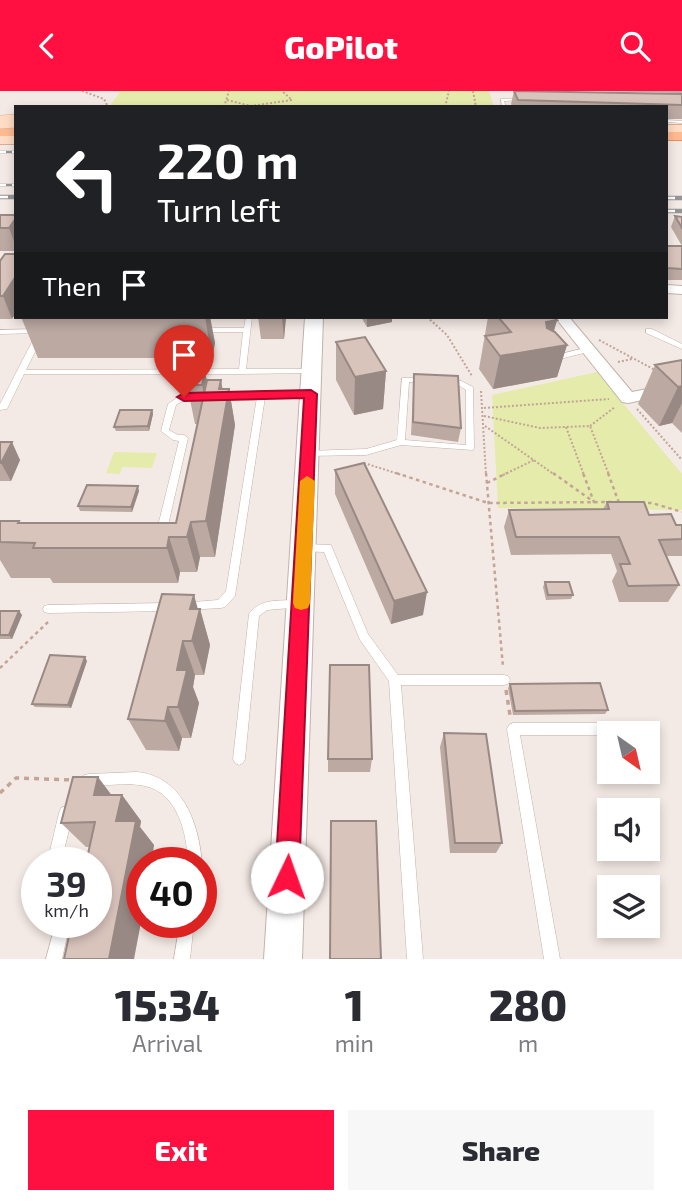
<!DOCTYPE html>
<style>
body{margin:0;font-family:"Exo 2",sans-serif;background:#f7f7f7;color:#2b2b33;height:100vh;display:flex;flex-direction:column;font-size:26px;white-space:nowrap}
*{box-sizing:border-box;margin:0}
p{font-size:23px;color:#7c7c81}
.icon{flex:none;width:38px;height:38px;fill:none;stroke:currentColor;stroke-width:2;stroke-linecap:round;stroke-linejoin:round}
.map{position:relative;height:868px;overflow:hidden}
.side{display:flex;flex-direction:column;background:#fff;flex:1}
.side>*{flex:none}
.guide{position:absolute;left:14px;top:14px;width:654px;height:214px;border-radius:0px;box-shadow:0 4px 10px #0003;background:#202124;color:#fff;overflow:hidden}
.needle{width:46px;rotate:146deg}
.tools{position:absolute;left:597px;top:630px;display:grid;gap:14px}
.tools a{display:grid;place-items:center;width:63px;height:63px;border-radius:0px;background:#fff;box-shadow:0 4px 10px #0003;font-size:35px}
.speed{position:absolute;left:21px;top:756px;display:flex;gap:14px;font-size:35px;font-weight:700;text-align:center}
.speed>*{display:grid;place-content:center;width:91px;height:91px;border-radius:50%;background:#fff;box-shadow:0 4px 10px #0003;line-height:1}
.speed small{font-size:18px;font-weight:400}
.speed .limit{border:10px solid #d22;background:#fff;color:#111}
.pin{position:absolute;display:grid;place-items:center;width:60px;height:60px;color:#fff;margin:-72px -30px;border-radius:50% 50% 50% 0;rotate:-45deg;box-shadow:0 0 7px #0007}
.pin .icon{rotate:45deg}
.me{position:absolute;width:77px;margin:-38px;rotate:3deg;stroke-linejoin:round;filter:drop-shadow(0 0 5px #0008)}
.turn{display:flex;align-items:center;gap:24px;height:147px;padding:0 28px;font-size:32px}
.turn .icon{width:91px;height:91px;stroke-width:2.5}
.turn b{display:block;font-size:49px;line-height:60px}
.then{display:flex;align-items:center;height:66px;padding:0 28px;background:#0003;gap:14px;font-size:26px}
.eta{display:flex;justify-content:space-evenly;align-items:center;height:119px;text-align:center}
.eta b{font-size:42px;font-weight:800;line-height:49px}
.primary-button{display:flex;gap:14px;margin-top:auto;padding:14px 28px}
.primary-button a{flex:1;height:80px;border-radius:0px;background:#ff1040;color:#fff;font-size:28px;font-weight:800;line-height:80px;text-align:center}
.primary-button a+a{background:#f7f7f7;color:#2b2b33}
header{display:flex;justify-content:space-between;align-items:center;height:91px;padding:0 28px;background:#ff1040;color:#fff;font-size:32px;font-weight:800}
.map>svg:first-child{display:block}
</style>
<header><svg class="icon" aria-label="back" viewBox="0 0 24 24"><path d="M15 5l-7 7 7 7"/></svg>GoPilot<svg class="icon" aria-label="search" viewBox="0 0 24 24"><circle cx="10" cy="10" r="6"/><path d="M15 15l6 6"/></svg></header>
<div class="map">
<svg width="682" height="868" viewBox="0 0 682 868">
<rect width="100%" height="100%" fill="#f4eae5"/>
<path fill="#e5ebaa" d="M110 0H489L494 16H109L120 1Z
M597 281 682 383V419L498 417 492 304Z
M114 361 157 362 152 377 122 376 120 383 106 382Z"/>
<g fill="none" stroke-linecap="round" stroke-linejoin="round">
<g stroke="#c3b2a9" stroke-width="1">
<path id="service" d="M501 8H525L527 9 504 10 506 16H502Z
M667 29 682 30V32L667 31Z
M246 226H252L246 278H315V282L242 283H24L7 318 0 319V313L35 245H41L42 247 26 279 239 278 243 241H203L199 239 203 237H244Z
M37 238H40V242L0 243V239Z
M646 238H652L682 253V258L646 242Z
M589 256 593 258 592 260 552 270 548 268 549 266Z
M402 287H425L429 289 425 291H409L405 349 466 354V299L455 292H447L443 290C453 284 463 291 473 296L474 357 473 359 401 354 366 364 305 365 304 363 305 361 308 360 366 358 397 349Z
M310 301 314 303 313 305 265 306 235 505 225 516 221 517 185 519 181 518 180 515 181 512 218 509 226 500 257 306H220L216 304 220 302Z
M202 302 206 304 205 306 186 308 176 314 169 339 178 344H184L188 347 166 443 164 446H158L156 443 179 350 173 349 161 340 168 313 181 304Z
M305 453 331 454 368 543 398 584H504L508 585 510 589 508 593 504 594H401L423 868H407L389 590 360 549 324 461 301 460 300 457 301 454Z
M297 509 301 510 302 513 301 516 267 519 259 525 245 668 243 672 239 674 235 672 233 668 249 523C260 507 279 510 297 509Z
M170 512 174 513 175 516 174 519 170 520 48 522 44 521 43 518 44 515 48 514Z
M513 632H617L621 634 623 638 621 642H609V644H520L560 868H544L507 638 509 634Z
M137 681C183 685 199 733 202 772L201 774V772H188C187 743 178 702 145 695 127 691 107 695 89 695L84 694 83 689 84 684 89 683Z
M66 715 71 717 73 722 61 772H47L59 722 61 717Z
M56 831H70L62 868H46Z
M180 831H194L190 868H174Z"/>
</g>
<g stroke="#c3b2a9" stroke-width="2">
<path id="minor" d="M667 194 682 195V203L667 202Z
M555 226H569L632 301 682 291V301L628 312 622 311Z"/>
</g>
<g stroke="#c3b2a9" stroke-width="2">
<path id="tertiary" d="M305 226H323L302 868H264Z"/>
</g>
<g stroke="#dbae93" stroke-width="2">
<path id="secondary" d="M667 34H682V42H667Z
M0 45H16V53H0Z"/>
</g>
<g stroke="#ec8d5a" stroke-width="2">
<path id="primary" d="M0 37H16V45H0Z
M667 41H682V49H667Z"/>
</g>
<path stroke="#c3a497" stroke-width="2" stroke-dasharray="2 2" stroke-linecap="butt" d="M82 0 104 8 108 16
M473 0 476 16
M227 9 251 15 292 9 282 0
M224 16 229 0
M445 16 449 0
M427 226 447 244 472 285
M599 249 655 279
M618 271 632 268
M481 300 486 384
M484 317 609 308
M637 318 682 369
M484 325 540 337 590 335 609 384
M485 335 555 384
M590 335 615 316
M566 336 584 384
M364 372 402 384
M503 384 534 369"/>
<path stroke="#c3a497" stroke-width="2.5" stroke-dasharray="3.5 3.5" stroke-linecap="butt" d="M396 382 488 412 613 411
M486 382 503 576
M553 382 594 411 583 382
M608 382 619 412
M487 392 507 382
M641 412H652L682 421
M0 577 48 531"/>
<path stroke="#c3a497" stroke-width="3.5" stroke-dasharray="5 5" stroke-linecap="butt" d="M506 599 510 624
M0 702 16 687 74 689"/>
<use href="#service" fill="#fff" fill-rule="evenodd"/>
<use href="#minor" fill="#fff" fill-rule="evenodd"/>
<use href="#tertiary" fill="#fff" fill-rule="evenodd"/>
<use href="#secondary" fill="#ffdcc3" fill-rule="evenodd"/>
<use href="#primary" fill="#ffba92" fill-rule="evenodd"/>
<g stroke="#959595" stroke-width="2.5">
<path id="rail-far1" d="M0 61H16
M0 94H16"/>
</g>
<g stroke="#959595" stroke-width="4.5">
<path id="rail" d="M0 106H16
M667 107H682
M667 120H682"/>
</g>
<use href="#rail-far1" stroke="#fff" stroke-width="2" stroke-dasharray="6" stroke-linecap="butt"/>
<use href="#rail" stroke="#fff" stroke-width="2.5" stroke-dasharray="8" stroke-linecap="butt"/>
<g stroke="#dbae93" stroke-width="14" stroke-linecap="butt">
<path id="secondary-bridge" d="M0 31 16 30"/>
</g>
<use href="#secondary-bridge" stroke="#ffdcc3" stroke-width="13"/>
</g>
<path fill="#bba9a2" d="M514 0 682 3V28H667V16H513L511 13Z
M595 0H682V2Z
M0 124H16V160H0Z
M675 125 682 126V189H667V155H682L671 136Z
M0 170 12 228H0Z
M21 226H210L215 252 212 267H38Z
M258 226H286L284 248H261Z
M361 226H392V231L367 236Z
M488 226H554L557 229 554 240 567 254 557 286 493 298 479 278Z
M336 251 386 280 383 318 354 324 336 289Z
M682 269V342L672 332 659 335 638 313 655 274Z
M205 281 207 289 222 298H229L235 334 215 466H200L197 481H180L178 492H53L50 487H11L0 469V430L21 432H176L197 333H195L187 294Z
M414 283 461 337 458 351 411 344Z
M152 319 153 323 149 340H116L114 336Z
M0 351 20 369 11 390H0Z
M335 379 423 524 391 533 335 403Z
M139 400 132 421 80 420 78 415Z
M607 411 649 424 676 434H682V465H667L679 494 668 511H619L612 490 617 480 611 463 511 464 504 436 509 419 603 418Z
M545 491 573 504 571 508 546 509 543 496Z
M198 518H200L210 554 204 584H195L193 596 199 612 191 647H182L179 660 146 659 128 628Z
M0 520H19L22 524 12 548H0Z
M87 570 71 617 35 616 32 613Z
M510 593 608 619 605 623 513 624 508 597Z
M444 642 502 752 496 762H450L440 656Z
M328 668H372L370 681H328Z
M112 704H122L141 730 140 736 154 754 151 772H142L89 756H86L61 732Z"/>
<path fill="#988984" d="M16 127V156L9 137Z
M16 185V222L12 228 3 205Z
M205 226H210L215 252 212 267Z
M282 226H286L284 248Z
M367 226H392V231L367 236Z
M557 229 549 257 567 254 557 286 493 298 500 265 546 231Z
M386 280 383 318 354 324 355 286Z
M205 281 212 320 210 333 202 294Z
M221 289 226 319 229 298 235 334 215 466 206 430Z
M682 295V312L672 332 659 335 678 296Z
M152 319 153 323 149 340 148 335Z
M12 351 20 369 11 390 1 372Z
M138 395 139 400 132 421 131 416Z
M191 431 200 466 197 481 187 446Z
M169 446 180 481 178 492 167 457Z
M427 501 423 524 391 533 394 510Z
M194 504 199 522 200 518 210 554 204 584 192 550 190 518Z
M19 520 22 524 12 548 9 544Z
M183 550 195 584 193 596 199 612 191 647 178 616 177 579Z
M85 566 87 570 71 617 68 614Z
M168 616 182 647 179 660 165 630Z
M98 686 119 714 94 704Z
M122 704 141 730 140 736 154 754 151 772H142V826L134 868H109L116 730Z"/>
<path fill="#d9c4bc" stroke="#988984" stroke-width="2" d="M514 0 682 3V14L518 9Z
M0 124H16V127L9 137H0Z
M675 125 682 126V137Z
M667 155H682V178L667 177Z
M5 163H16V185L3 205H0V170Z
M498 226H554L557 229 546 231 547 237 555 241 567 254 500 265 485 245 511 241Z
M365 246 386 280 355 286 336 251Z
M682 269V295L678 296 655 274Z
M190 281H205L202 294H187Z
M414 283 458 285 461 337 413 331Z
M207 289H221L219 298H229L206 430 191 431 187 446H169L167 457H33L35 452 0 451V430H19L18 432H176Z
M120 319H152L148 335 114 336Z
M0 351H12L1 372H0Z
M364 372 427 501 394 510 335 379Z
M87 394 138 395 131 416 78 415Z
M607 411H644L649 424 671 423 676 434H682V448L659 449 679 494 628 495 620 473H630L619 446H516L509 419 609 418Z
M545 491H569L573 504H548Z
M162 503 194 504 190 518H200L192 550H183L177 579H187L178 616H168L165 630 128 628Z
M0 520H19L9 544H0Z
M50 564 85 566 68 614 32 613Z
M330 574H369L372 668H328Z
M600 592 608 619 515 620 510 593Z
M444 642 486 643 502 752H455Z
M73 686H98L94 704H122L116 730H136L109 868H64L72 831H96V772H86L95 731 61 732Z
M331 730H376L381 868H330Z"/>
<path fill="#ff1040" stroke="#a60a2a" stroke-width="2" d="M311 299 317 303 299 786 295 794 287 798 279 794 275 786 304 307 184 310 177 306 184 302Z"/>
<path fill="#f59e0b" d="M307 385 315 390 310 512 308 517 301 519 295 517 293 512 300 390Z"/>
</svg>
<div class="tools">
<a><svg class="needle" viewBox="-14 -14 28 28"><path d="M0-13l5 13h-10z" fill="#e53935"/><path d="M0 13l5-13h-10z" fill="#7c7c81"/></svg></a>
<a><svg class="icon" aria-label="sound" viewBox="0 0 24 24"><path d="M4 9h4l5-4v14l-5-4H4zM17 9q2 3 0 6"/></svg></a>
<a><svg class="icon" aria-label="layers" viewBox="0 0 24 24"><path d="M12 4l9 5-9 5-9-5zM3 14l9 5 9-5"/></svg></a>
</div>
<div class="speed"><div>39<small>km/h</small></div><div class="limit">40</div></div>
<div class="pin" style="left:184px;top:306px;background:#d93025"><svg class="icon" aria-label="arrive" viewBox="0 0 24 24"><path d="M6 21V4h12l-3 4 3 4H6"/></svg></div>
<svg class="me" style="left:287px;top:786px" viewBox="-20 -20 40 40"><circle r="19" fill="#fff"/><path d="M0-13L10 11 0 6-10 11z" fill="#ff1040"/></svg>
<div class="guide">
<div class="turn"><svg class="icon" aria-label="left" viewBox="0 0 24 24"><path d="M17 20v-9H6M10 6l-5 5 5 5"/></svg><div><b>220 m</b>Turn left</div></div>
<div class="then">Then<svg class="icon" aria-label="arrive" viewBox="0 0 24 24"><path d="M6 21V4h12l-3 4 3 4H6"/></svg></div>
</div>
</div>
<section class="side">
<div class="eta">
<div><b>15:34</b><p>Arrival</p></div>
<div><b>1</b><p>min</p></div>
<div><b>280</b><p>m</p></div>
</div>
<div class="primary-button"><a>Exit</a><a>Share</a></div>
</section>
